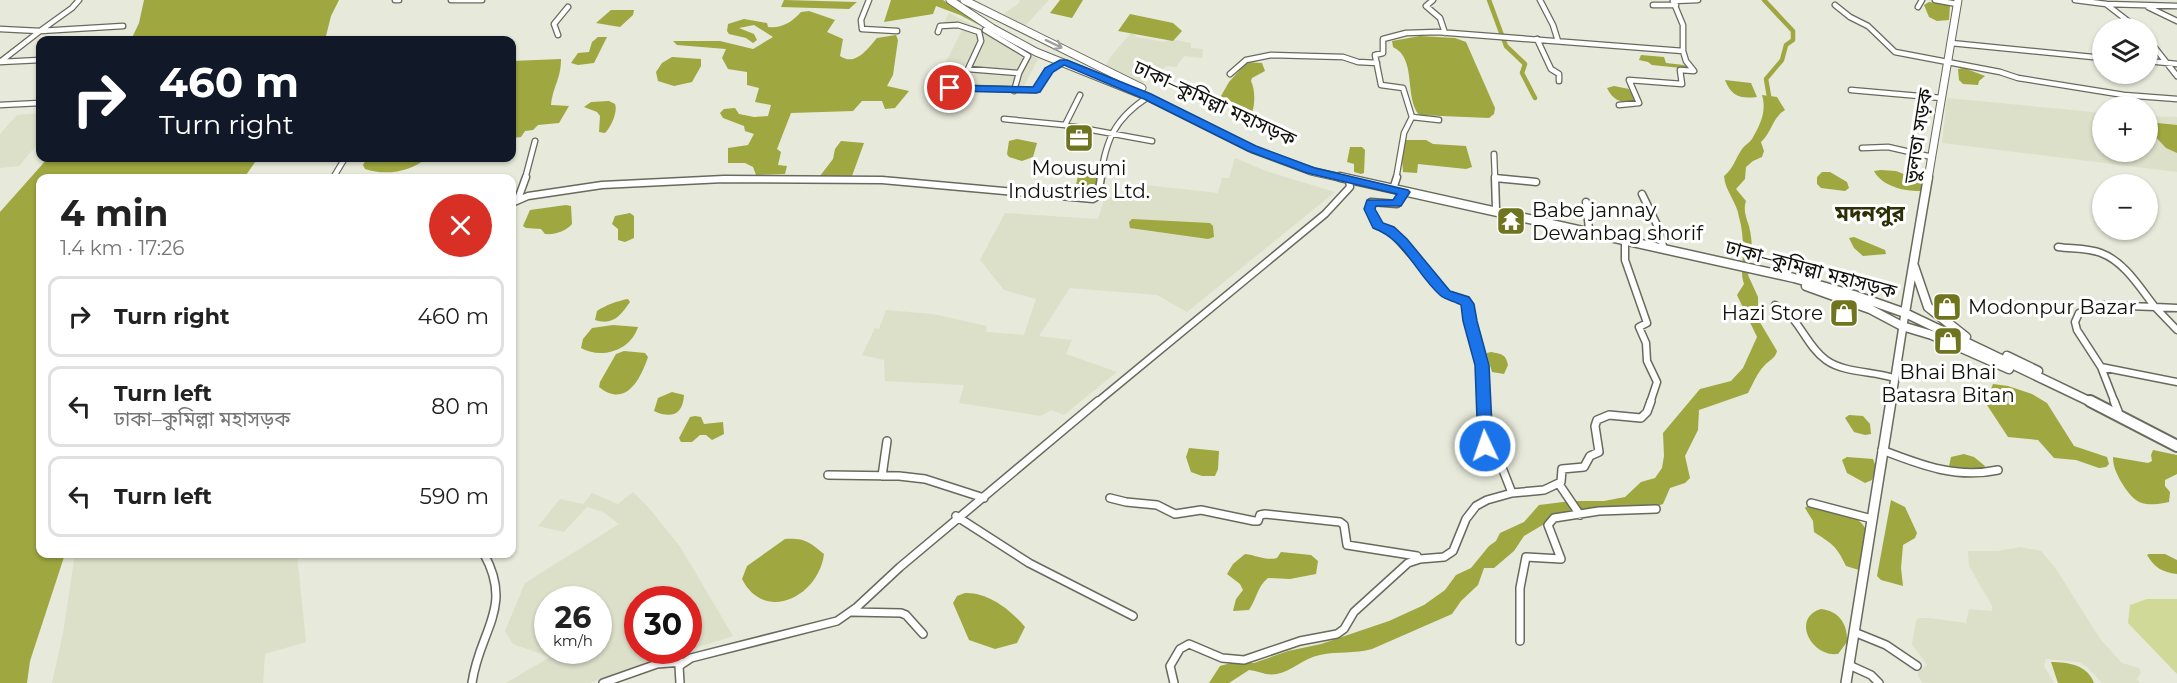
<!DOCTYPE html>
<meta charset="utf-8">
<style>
body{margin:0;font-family:Montserrat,"Noto Sans Bengali",sans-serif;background:#f2f2f2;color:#222;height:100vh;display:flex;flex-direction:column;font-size:22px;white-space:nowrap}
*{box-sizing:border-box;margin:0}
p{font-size:20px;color:#767676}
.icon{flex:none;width:33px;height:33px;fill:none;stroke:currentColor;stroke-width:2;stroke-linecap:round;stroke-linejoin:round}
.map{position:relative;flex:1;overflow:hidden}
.sheet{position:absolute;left:36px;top:174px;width:480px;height:384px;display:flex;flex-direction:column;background:#fff;border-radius:12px;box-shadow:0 2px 4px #0004}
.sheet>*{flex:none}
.guide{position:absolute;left:36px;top:36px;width:480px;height:126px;border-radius:12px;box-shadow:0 2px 4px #0004;background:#111827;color:#fff;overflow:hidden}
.buttons{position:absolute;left:2092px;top:18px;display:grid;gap:12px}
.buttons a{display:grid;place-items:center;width:66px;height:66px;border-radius:50%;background:#fff;box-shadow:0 2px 4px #0004;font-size:30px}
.speed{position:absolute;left:534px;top:586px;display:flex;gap:12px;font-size:30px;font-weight:700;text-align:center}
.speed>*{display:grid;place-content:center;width:78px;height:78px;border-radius:50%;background:#fff;box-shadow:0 2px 4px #0004;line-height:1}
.speed small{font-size:15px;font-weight:400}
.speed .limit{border:9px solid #d22;background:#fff;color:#111}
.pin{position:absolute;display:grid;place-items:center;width:51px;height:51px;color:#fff;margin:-26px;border:3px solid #fff;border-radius:50%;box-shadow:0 2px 6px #0007}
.me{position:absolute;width:66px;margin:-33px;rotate:357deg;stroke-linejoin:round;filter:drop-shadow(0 0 4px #0008)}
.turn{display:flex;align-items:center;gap:21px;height:126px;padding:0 24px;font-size:27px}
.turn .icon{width:78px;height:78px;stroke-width:2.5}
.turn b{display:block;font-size:42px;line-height:51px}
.round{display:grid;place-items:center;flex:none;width:63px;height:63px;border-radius:32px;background:#f2f2f2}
.summary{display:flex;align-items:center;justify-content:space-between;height:102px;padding:0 24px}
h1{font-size:36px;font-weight:700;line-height:45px}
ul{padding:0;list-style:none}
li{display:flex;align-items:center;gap:18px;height:81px;margin:0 12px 9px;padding:0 12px;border:3px solid #e0e0e0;border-radius:12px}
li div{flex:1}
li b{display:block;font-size:22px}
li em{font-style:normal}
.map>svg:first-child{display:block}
</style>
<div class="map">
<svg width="2177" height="683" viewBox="0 0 2177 683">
<rect width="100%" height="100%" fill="#e7e9da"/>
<path fill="#dce0c9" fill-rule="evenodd" d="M1020 0H1049L1024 27 1003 14 1019 3Z
M949 13 1038 59 1022 90 1013 92 947 87 956 67 944 66 962 30 956 26 943 25Z
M1130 34H1134L1136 37 1165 42 1170 39 1191 43V48L1203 49 1202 58 1184 56 1176 67 1166 66 1159 75 1150 73 1141 87 1104 69 1111 56Z
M1947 98 2103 113V152H2148V116L2177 117V172L1942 143Z
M40 113V141L19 166 0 168V134L17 115Z
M1235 158 1266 171 1335 192 1187 312 1157 295 1070 288 1039 336 1072 340 1066 354 1117 372 1064 415 1051 410 1041 416 959 403 964 385 885 381 884 360 862 355 875 328 879 329 886 310 933 314 987 326 986 332 1024 335 1036 299 1004 290 980 260 1005 213 1098 219 1105 197 1138 199 1146 185 1218 193 1222 178H1229Z
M633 492 649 508 681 548 733 636 689 650 688 600H638V651H687L589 683H506L550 657 513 644 505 631 525 583 619 524 603 512 587 507 564 532 538 526 560 499 583 504 592 493 618 504ZM548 600H598V651H548Z
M2020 547 2041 551 2056 569 2101 640 2122 663 2139 668 2141 673 2137 679 2140 683H2102L2087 667 2079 662 2046 659 2044 666 2054 683H1923L1918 676V672L1927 665 1912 644 1916 621 1919 618H1929L1966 623 1969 609 1992 611V606L1969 566 1968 551H1998Z
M75 554H297L306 642 265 654 263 683H52L63 633Z"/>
<path fill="#d1d998" d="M2147 599H2177V674L2128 623 2130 605Z"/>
<path fill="#9ea740" d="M144 0H339L331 16 325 40H131L139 23Z
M784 0 857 2 849 9 781 7Z
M891 0H943L987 29 960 15 936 6 933 14 884 22Z
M1060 0H1083L1072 18 1050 13Z
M1929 2 1950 5 1949 20 1937 21 1929 17 1924 5Z
M611 10H634L633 15 620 27 596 23Z
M809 11 835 20 827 32 843 39 840 56C856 67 868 48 877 38L896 35 898 40 893 75 887 86 909 91 895 108 885 109 882 101H862L853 111 791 113 777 149 781 152 778 165 787 166 785 174 756 175 753 167 745 163H728V148L748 145 754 134 745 131 744 126 723 118 720 113 724 109 735 108 739 114 754 117 768 116 771 105 755 102 759 88 747 85V72L728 69 722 58 726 49 677 45 673 41H720L753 49 773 37 754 25 739 28 754 34 757 40 753 43 746 38 729 34 727 31 728 24 744 19 767 23 768 27C782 29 793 21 801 12Z
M1130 14 1173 23 1182 31 1173 41 1118 31Z
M1420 36 1455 38 1466 42 1495 108 1494 114 1489 118 1419 115C1404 97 1417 58 1393 47L1392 41Z
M598 37H607L594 63 578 65 571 63 578 53 589 52 592 42Z
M1641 55 1664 57 1666 63 1684 65 1691 69 1652 65 1648 62 1639 60Z
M672 57 701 59V66L692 82 674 86 658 81 656 72 662 63Z
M561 59C561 79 553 86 551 105L569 106 559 123 538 125 533 130 525 131 521 137 512 138V61Z
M1247 62 1262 63 1265 71 1252 78 1251 81C1256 91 1255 109 1250 118L1246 116 1247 108 1217 103 1229 82Z
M1964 68 1985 76 1979 81 1978 85 1963 84 1959 80 1958 69Z
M1725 80 1751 83 1757 97C1740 99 1731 96 1725 80Z
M1614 86 1629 89 1636 102C1622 103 1614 102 1607 88Z
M1762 95 1777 97 1785 110C1772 118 1772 132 1761 142L1764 151 1762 157 1753 161 1746 167 1745 179 1736 189 1746 201C1743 210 1746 217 1749 226 1753 242 1753 259 1748 275L1758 297V319L1777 351C1775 359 1769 360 1764 366 1757 373 1753 384 1748 393L1699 410 1698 430 1685 456 1690 478 1685 483 1670 488 1663 504 1658 506 1594 509 1546 523 1524 536 1514 551 1494 568H1484L1478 585 1461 601 1452 614 1372 649C1355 654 1337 651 1320 655 1304 658 1292 671 1277 674 1266 676 1259 671 1249 670L1229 683H1209L1220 666 1231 663H1254L1288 651 1321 644 1389 621 1424 605 1445 590 1456 575 1471 568 1489 546 1496 541 1500 533 1524 522 1539 505 1571 501H1604L1625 497 1641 482 1655 478 1662 468 1664 456 1663 433 1700 389 1731 381 1743 368 1757 337 1737 295 1744 284C1740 272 1743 263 1743 250 1743 239 1742 227 1739 217 1737 202 1725 191 1724 176 1734 168 1735 159 1742 149 1745 145 1749 143 1752 139 1760 125 1767 112 1762 95Z
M609 101 615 104C618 112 611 127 605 133L599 132 600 116 597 112 584 107 591 102Z
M2148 122 2177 125V153L2166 148 2148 129Z
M1017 139 1037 143 1033 157 1022 161 1009 157 1007 154 1009 141Z
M1405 140H1426L1433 144 1466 146 1472 167 1466 169 1418 164 1417 173 1403 172 1402 158Z
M841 141 864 143 852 176C844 182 830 177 820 176L833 159 835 149Z
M1350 147H1362L1365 150 1364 173 1361 174 1354 172V164L1347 162Z
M48 158H258L244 178H40V554H65L30 661 27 683H0V212Z
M367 158H427C410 172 386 176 365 169L363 165Z
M1087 168 1100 171 1094 197 1070 193 1076 185 1079 171Z
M1881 170 1896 171 1922 181 1925 183 1924 191C1907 192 1882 187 1874 171Z
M1822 172H1830L1847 182 1849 188 1845 191 1821 188 1817 184V177Z
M566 205 571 206 572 224C566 231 555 235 545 234L541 229 526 228 523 226 530 210Z
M630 213 634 216V238L625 242 618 240V229L612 224 615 216Z
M1132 219 1210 223 1213 226 1214 237 1208 239 1130 228 1129 222Z
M1854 237 1885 250 1886 254 1863 256 1854 248 1849 238Z
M628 299 630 302C621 315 613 326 595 320L597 311C606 305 617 301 628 299Z
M613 325 638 327C631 350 602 360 581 348L583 339 592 328Z
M624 351 645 353 648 357C641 378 626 409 599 387L600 382 616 354Z
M1491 352C1501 354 1506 354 1508 365L1504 374 1492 372 1487 355V353Z
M1993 384 2008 386 2032 394 2047 403 2074 446 2107 457 2109 464 2106 467 2099 468 2076 460 2054 458 2038 440 2008 437 1983 399V395L1990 392Z
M672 392 684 395C683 415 671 419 654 411L658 398Z
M1849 415 1863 416 1870 424 1871 434 1865 435 1854 432 1845 418Z
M695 416 701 417 704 424 723 422 724 434 712 440 706 435H700L692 442H681L679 438 690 417Z
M1189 448 1219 451 1218 469 1215 476H1202L1191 472 1186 457Z
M2153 450 2177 455V474L2165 480V486L2170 492 2169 502C2141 508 2134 503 2120 480 2116 472 2113 466 2113 457L2148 463 2152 461 2151 455Z
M1964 454 1974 457 1985 466 1984 472 1953 469 1949 466 1951 457Z
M1847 457 1873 459 1876 467 1872 480 1865 483 1847 473 1842 460Z
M1891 500 1905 507 1917 533 1915 538 1903 545 1901 568 1903 586 1881 580 1877 576Z
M1807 506C1823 506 1860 513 1866 530L1859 570 1846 566C1836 545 1832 544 1814 532L1813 521 1805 508Z
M785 539C805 538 809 542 824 554 819 596 765 624 742 579L747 566Z
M1281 552 1311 555 1318 561 1316 574 1290 579 1268 578C1257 587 1257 598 1249 610L1233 611 1236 599 1243 590 1240 584 1227 574 1233 564 1245 554C1256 555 1266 561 1277 558Z
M2149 554H2165L2177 560V574C2162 572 2155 568 2147 555Z
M965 593C988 592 1011 610 1025 627L1017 643 995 649 969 640 953 603 957 596Z
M1821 609C1839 611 1848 624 1847 642L1838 654C1811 657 1791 618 1821 609Z
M2051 662C2068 662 2088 665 2094 683H2058Z"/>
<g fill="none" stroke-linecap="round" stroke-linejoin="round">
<path stroke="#9ea740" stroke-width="4.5" d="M1489 0 1506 46 1525 64 1522 73 1535 98
M1764 0 1793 31V40L1786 45 1782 60 1766 79 1770 102"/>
<g stroke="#686a5d" stroke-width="7">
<path id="minor-far2" d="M395 0H399
M451 0H482
M869 0 861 20 862 29 897 31
M1433 0 1426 6 1440 18 1445 33
M1540 0 1553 25 1558 41
M1935 0 1957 4
M2075 0 2106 4 2177 6
M2106 4 2137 28
M1653 5H1676
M1835 5 1850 17 1868 26 1895 52 2000 72 2018 78 2124 95 2177 99
M1918 7 1922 0
M2148 7 2177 21
M0 29 40 31 72 8 79 0
M985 30 1028 56 1019 73 1014 91
M938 32 940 26 958 25 979 32 981 41 968 69 1019 73
M558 35 554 24 568 7
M1537 39 1551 69 1559 74V81
M2148 39 2177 76
M1951 43 2103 58
M1683 51V25L1673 1 1698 0
M40 60 0 62 40 31 123 26
M2148 61 2177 64
M1230 74 1246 60 1271 55 1343 57 1358 62 1377 63
M937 87 1036 90 1049 70 1063 62
M1851 90 1942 98
M0 105 40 103
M1004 119 1065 125 1152 141
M1439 120 1412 117 1403 88 1381 85 1375 55 1383 53V39L1406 33 1437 32 1683 51 1686 61 1694 71 1680 70 1682 84 1629 80 1639 103 1619 105
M1065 125 1080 95
M1862 148 1888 147 1932 157
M1494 154 1495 179
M333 178 345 158
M1495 178 1504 179
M525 179 535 141
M1100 179C1106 140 1114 119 1148 97
M1396 179 1404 133 1412 117"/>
</g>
<g stroke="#686a5d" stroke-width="9">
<path id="minor-far1" d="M1495 177 1496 209
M1495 178 1536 182
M1394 186 1397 177
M1404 192 1397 204 1371 202 1370 209 1378 226 1390 230 1446 294 1464 300 1468 304 1470 321 1482 365 1483 403
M1642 194 1658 227 1663 246
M518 199 526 177
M1586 202 1589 229
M512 203 528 196 602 185 724 179 882 180 1093 199 1098 196 1101 177
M1625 241V260L1647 323 1639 327 1646 343 1647 361 1657 382 1650 403
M2058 247C2072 249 2088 248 2101 253 2125 262 2140 288 2155 307L2099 305 2079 313 2075 322 2077 330 2101 367
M1775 305C1800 316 1804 344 1826 360 1844 373 1873 371 1894 378
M2177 308 2155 307 2177 330
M1096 403 1325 214 1350 187 1349 180
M2115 403 2101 367 2177 382"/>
</g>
<g stroke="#686a5d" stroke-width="10">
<path id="minor" d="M2114 401 2118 411
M1882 450C1921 465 1956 479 1998 470
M828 475 899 476 925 479 984 498
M882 476 887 441
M1559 484 1580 515
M1512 493 1544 490 1561 482 1562 469 1584 467 1590 456 1599 452 1595 426 1597 420 1609 415 1641 418 1647 412 1651 401
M1110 498 1126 502 1157 505 1175 514 1201 510 1254 521H1258L1260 515 1265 514 1340 522 1344 525 1347 545 1417 556
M1811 503 1872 519
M956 516 1029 563 1133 616
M851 612 901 613 906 615 923 634
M1854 632 1886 645 1917 666
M1520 641V588L1526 557 1561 559 1548 525 1554 518 1599 511 1656 509
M1849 665 1871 675 1879 683
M472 683C479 631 514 608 484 554
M603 683 657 664 682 662
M680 683 679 666 691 658 837 621 857 607 900 567 1098 401
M1174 683 1170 666 1180 649 1189 644 1222 658 1244 660 1300 641 1337 634 1344 629 1354 612 1408 563 1420 559 1444 557 1453 551 1466 519 1476 506 1487 500 1512 493 1503 470 1492 459 1485 446 1483 401"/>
</g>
<g stroke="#686a5d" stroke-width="10">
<path id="major-far1" d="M1891 403 1905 313"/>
</g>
<g stroke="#686a5d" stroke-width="12">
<path id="major" d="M1846 683 1891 401"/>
</g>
<g stroke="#686a5d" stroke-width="9">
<path id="highway-far2" d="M950 0 992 28 1036 52 1148 97 1252 149 1311 171 1347 179
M964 0 1142 88
M1928 179 1958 0"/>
</g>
<g stroke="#686a5d" stroke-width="11">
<path id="highway-far1" d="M1340 177 1794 278 1854 295 1905 313 2093 403
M1914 266 1928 307 1966 337
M1806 286 1870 309 1902 326 1932 335 2009 369
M1905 313 1928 177
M2007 356 2038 371"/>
</g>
<g stroke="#686a5d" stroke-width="14">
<path id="highway" d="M2090 401 2177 446"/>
</g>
<use href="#minor-far2" stroke="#fff" stroke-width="4.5"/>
<use href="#minor-far1" stroke="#fff" stroke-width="6"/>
<use href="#minor" stroke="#fff" stroke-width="7"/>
<use href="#major-far1" stroke="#fff" stroke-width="7"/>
<use href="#major" stroke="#fff" stroke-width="9"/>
<use href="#highway-far2" stroke="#fff" stroke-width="7"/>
<use href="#highway-far1" stroke="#fff" stroke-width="8"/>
<use href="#highway" stroke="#fff" stroke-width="10"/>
</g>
<defs><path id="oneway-shaft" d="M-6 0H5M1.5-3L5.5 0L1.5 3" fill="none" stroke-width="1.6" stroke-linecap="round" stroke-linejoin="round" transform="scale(1.5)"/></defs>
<use stroke="#9fa09e" href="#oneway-shaft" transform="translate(1054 44) rotate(26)"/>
<path fill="#1a73e8" stroke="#114b97" stroke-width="1.5" d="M1060 60H1067L1151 94 1256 146 1315 168 1408 190 1410 192 1401 206H1376L1375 209 1383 223 1394 227 1407 239 1450 291 1469 297 1474 304 1477 321 1489 365 1493 446 1490 450H1480L1478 446 1475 365 1463 321 1461 305C1455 301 1445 300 1440 295 1416 274 1405 239 1373 228L1364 209 1367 200H1393L1397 194 1307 173 1248 151 1144 99 1064 65 1053 72 1040 92 1036 93 950 91 944 88 950 85 1033 87 1045 68Z"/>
<defs>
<g id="office-square" transform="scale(1.5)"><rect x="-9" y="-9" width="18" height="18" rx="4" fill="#6e751e" stroke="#fff"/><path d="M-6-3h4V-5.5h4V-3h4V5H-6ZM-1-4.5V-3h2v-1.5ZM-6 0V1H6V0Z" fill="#fff"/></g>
<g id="temple-square" transform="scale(1.5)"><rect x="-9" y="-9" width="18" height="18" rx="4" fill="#6e751e" stroke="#fff"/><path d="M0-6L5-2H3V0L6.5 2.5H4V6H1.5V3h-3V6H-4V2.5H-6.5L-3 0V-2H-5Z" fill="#fff"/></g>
<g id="shop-square" transform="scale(1.5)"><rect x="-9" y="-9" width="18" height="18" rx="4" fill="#6e751e" stroke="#fff"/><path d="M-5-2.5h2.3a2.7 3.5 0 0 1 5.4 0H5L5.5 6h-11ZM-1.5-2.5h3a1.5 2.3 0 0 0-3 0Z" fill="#fff"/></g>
</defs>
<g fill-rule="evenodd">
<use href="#office-square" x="1079" y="138"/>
<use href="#temple-square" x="1511" y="221"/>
<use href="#shop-square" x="1947" y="307"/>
<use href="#shop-square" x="1844" y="313"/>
<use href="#shop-square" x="1948" y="341"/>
</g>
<g text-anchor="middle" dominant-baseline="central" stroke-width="6" stroke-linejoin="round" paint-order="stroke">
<g font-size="20" fill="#10110c" stroke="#fff">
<text transform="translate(1215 103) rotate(25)">ঢাকা–কুমিল্লা মহাসড়ক</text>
<text transform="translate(1918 136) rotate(-81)">ভুলতা সড়ক</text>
<text transform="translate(1811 269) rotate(15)">ঢাকা–কুমিল্লা মহাসড়ক</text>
</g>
<g font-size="20" fill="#10110c" stroke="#fff">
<text x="1079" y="168">Mousumi<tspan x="1079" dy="23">Industries Ltd.</tspan></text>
<text x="1532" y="210" text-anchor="start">Babe jannay<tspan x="1532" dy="23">Dewanbag shorif</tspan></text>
<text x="1968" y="307" text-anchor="start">Modonpur Bazar</text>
<text x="1823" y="313" text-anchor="end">Hazi Store</text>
<text x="1948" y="372">Bhai Bhai<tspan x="1948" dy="23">Batasra Bitan</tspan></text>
</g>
<g font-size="22" font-weight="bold" fill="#2d3006" stroke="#fff">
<text x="1870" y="213">মদনপুর</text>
</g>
</g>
</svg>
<div class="buttons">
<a><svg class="icon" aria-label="layers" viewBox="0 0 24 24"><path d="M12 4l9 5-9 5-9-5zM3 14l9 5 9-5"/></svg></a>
<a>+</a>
<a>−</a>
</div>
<div class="speed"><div>26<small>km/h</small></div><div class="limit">30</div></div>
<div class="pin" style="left:950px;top:88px;background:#d93025"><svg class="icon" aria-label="arrive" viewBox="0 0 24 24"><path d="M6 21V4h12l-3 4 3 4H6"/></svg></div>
<svg class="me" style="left:1485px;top:446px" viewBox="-20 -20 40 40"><circle r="17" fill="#1a73e8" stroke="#fff" stroke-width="3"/><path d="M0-11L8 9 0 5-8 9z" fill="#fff"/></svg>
<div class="guide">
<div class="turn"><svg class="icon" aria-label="right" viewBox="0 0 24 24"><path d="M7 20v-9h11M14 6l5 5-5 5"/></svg><div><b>460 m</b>Turn right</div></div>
</div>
<section class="sheet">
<div class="summary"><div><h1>4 min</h1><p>1.4 km · 17:26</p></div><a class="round" style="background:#d93025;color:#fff"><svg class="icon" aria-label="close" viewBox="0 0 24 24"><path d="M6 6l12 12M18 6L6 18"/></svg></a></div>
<ul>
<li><svg class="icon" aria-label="right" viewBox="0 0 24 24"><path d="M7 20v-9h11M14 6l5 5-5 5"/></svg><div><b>Turn right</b></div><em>460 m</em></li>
<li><svg class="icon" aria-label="left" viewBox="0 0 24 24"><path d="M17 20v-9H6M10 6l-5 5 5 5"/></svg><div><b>Turn left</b><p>ঢাকা–কুমিল্লা মহাসড়ক</p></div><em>80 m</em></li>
<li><svg class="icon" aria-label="left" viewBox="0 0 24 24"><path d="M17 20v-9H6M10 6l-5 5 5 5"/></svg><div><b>Turn left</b></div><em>590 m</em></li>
</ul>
</section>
</div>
